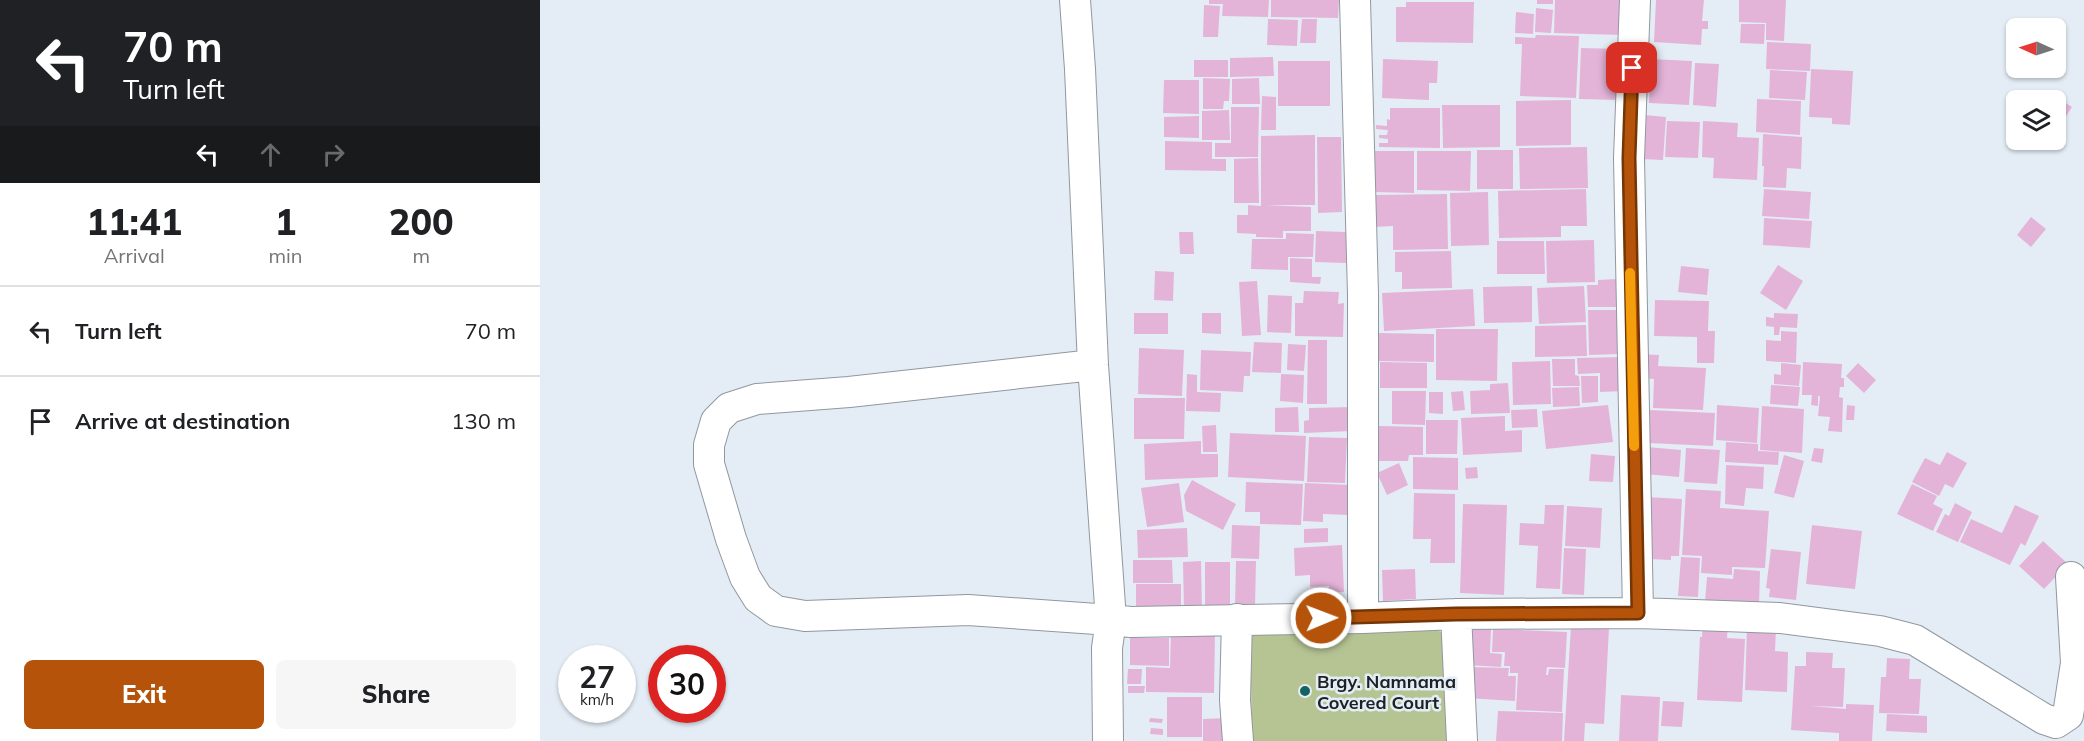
<!DOCTYPE html>
<style>
body{margin:0;font-family:Mulish,sans-serif;background:#f6f6f6;color:#202124;height:100vh;display:flex;flex-direction:column;font-size:22px;white-space:nowrap}
*{box-sizing:border-box;margin:0}
p{font-size:20px;color:#757577}
.icon{flex:none;width:33px;height:33px;fill:none;stroke:currentColor;stroke-width:2;stroke-linecap:round;stroke-linejoin:round}
.map{position:relative;flex:1;overflow:hidden}
.sheet{display:flex;flex-direction:column;background:#fff;width:540px}
.sheet>*{flex:none}
.top-card{background:#202124;color:#fff;overflow:hidden}
.needle{width:39px;rotate:273deg}
.controls{position:absolute;left:1466px;top:18px;display:grid;gap:12px}
.controls a{display:grid;place-items:center;width:60px;height:60px;border-radius:9px;background:#fff;box-shadow:0 2px 4px #0004;font-size:30px}
.speed{position:absolute;left:18px;top:645px;display:flex;gap:12px;font-size:30px;font-weight:700;text-align:center}
.speed>*{display:grid;place-content:center;width:78px;height:78px;border-radius:50%;background:#fff;box-shadow:0 2px 4px #0004;line-height:1}
.speed small{font-size:15px;font-weight:400}
.speed .limit{border:9px solid #d22;background:#fff;color:#111}
.pin{position:absolute;display:grid;place-items:center;width:51px;height:51px;color:#fff;margin:-26px;border-radius:12px;box-shadow:0 3px 9px #0006}
.me{position:absolute;width:66px;margin:-33px;rotate:89deg;stroke-linejoin:round;filter:drop-shadow(0 0 4px #0008)}
.turn{display:flex;align-items:center;gap:21px;height:126px;padding:0 24px;font-size:27px}
.turn .icon{width:78px;height:78px;stroke-width:2.5}
.turn b{display:block;font-size:42px;line-height:51px}
.lanes{display:flex;align-items:center;height:57px;padding:0 24px;background:#0003;justify-content:center;gap:30px;direction:ltr}
.lanes .off{opacity:.35}
.eta{display:flex;justify-content:space-evenly;align-items:center;height:102px;text-align:center}
.eta b{font-size:36px;font-weight:800;line-height:42px}
.primary-button{display:flex;gap:12px;margin-top:auto;padding:12px 24px}
.primary-button a{flex:1;height:69px;border-radius:9px;background:#b45309;color:#fff;font-size:24px;font-weight:800;line-height:69px;text-align:center}
.primary-button a+a{background:#f6f6f6;color:#202124}
ul{padding:0;list-style:none}
li{display:flex;align-items:center;gap:18px;height:90px;padding:0 24px;border-top:2px solid #e0e0e0}
li div{flex:1}
li b{display:block;font-size:22px}
li em{font-style:normal}
main{display:flex;flex:1;min-height:0}
.map>svg:first-child{display:block}
</style>
<main>
<section class="sheet">
<div class="top-card">
<div class="turn"><svg class="icon" aria-label="left" viewBox="0 0 24 24"><path d="M17 20v-9H6M10 6l-5 5 5 5"/></svg><div><b>70 m</b>Turn left</div></div>
<div class="lanes"><svg class="icon" aria-label="left" viewBox="0 0 24 24"><path d="M17 20v-9H6M10 6l-5 5 5 5"/></svg><svg class="icon off" aria-label="ahead" viewBox="0 0 24 24"><path d="M12 20V5M6 11l6-6 6 6"/></svg><svg class="icon off" aria-label="right" viewBox="0 0 24 24"><path d="M7 20v-9h11M14 6l5 5-5 5"/></svg></div>
</div>
<div class="eta">
<div><b>11:41</b><p>Arrival</p></div>
<div><b>1</b><p>min</p></div>
<div><b>200</b><p>m</p></div>
</div>
<ul>
<li><svg class="icon" aria-label="left" viewBox="0 0 24 24"><path d="M17 20v-9H6M10 6l-5 5 5 5"/></svg><div><b>Turn left</b></div><em>70 m</em></li>
<li><svg class="icon" aria-label="arrive" viewBox="0 0 24 24"><path d="M6 21V4h12l-3 4 3 4H6"/></svg><div><b>Arrive at destination</b></div><em>130 m</em></li>
</ul>
<div class="primary-button"><a>Exit</a><a>Share</a></div>
</section>
<div class="map">
<svg width="1544" height="741" viewBox="0 0 1544 741">
<rect width="100%" height="100%" fill="#e4edf5"/>
<path fill="#b6c494" d="M890 624 902 633 908 741H712L710 627Z"/>
<path fill="#e4b4d8" d="M669 0H729L728 17 682 16 683 4H669Z
M731 0H799L798 18 731 17Z
M997 0H1013V4H997Z
M1015 0H1082L1081 35 1014 33Z
M1116 0H1164L1162 21H1168V29H1162L1161 45 1114 42Z
M1199 0H1246L1244 41 1226 40V23L1199 22Z
M866 2H934L933 43 856 42V7H866Z
M664 5 680 6 678 37H663Z
M996 8 1013 10 1011 33 995 32Z
M976 12 994 14 993 34 975 33Z
M728 19 758 20 757 46 727 45Z
M762 19H777L776 43H760Z
M1201 24H1225L1224 44 1200 43Z
M996 35 1039 36 1036 98 980 96 982 44H975V37L995 38Z
M1227 42 1271 44 1270 71 1226 69Z
M1041 48 1081 49 1080 100 1039 99Z
M733 57 734 76 690 77V58Z
M843 59 898 61 897 83H889V100L842 98Z
M1111 59 1152 61 1149 105 1109 103Z
M654 60H688V77H654Z
M738 61H790V106H738Z
M1155 63 1179 64 1176 107 1153 105Z
M1271 69 1313 71 1310 125 1292 124V118L1269 117Z
M1230 70 1267 72 1265 100 1229 98Z
M663 78 690 79 689 101H684L683 109H663Z
M719 78 720 104H692V79Z
M624 80H659V114L623 113Z
M722 96 736 97V130H721Z
M1217 99 1261 101 1260 135 1216 132Z
M1031 100V145L976 146V101Z
M1521 100 1532 107 1515 133V108Z
M902 105H960V147L903 148Z
M691 107H719L718 157H675V143H691Z
M850 108H900V148L839 147V143H848V139L839 138V135H847L848 130 836 129V125L847 126V119L850 120Z
M689 110 690 140H662V111Z
M1104 115 1126 117 1123 160 1101 159Z
M659 116V138L624 137V117Z
M1127 121 1160 122 1158 158 1125 157Z
M1163 121 1198 123 1197 137 1219 138 1217 180 1173 178 1174 158 1162 157Z
M1223 134 1262 137 1261 169 1247 168 1246 188 1223 187 1224 166H1222Z
M775 135V205H726L771 207V231H743V238L716 237V234L697 233V215H708V205L721 206V136Z
M777 137H801L802 212 778 213Z
M625 141 672 142V159H686V171L625 170Z
M1047 147 1048 188 980 189 979 148Z
M937 150H973V189H937Z
M835 151H874V193L834 192Z
M877 151H931L930 191 877 190Z
M718 158 719 203H694V159Z
M1046 189 1047 226H1021V237L959 238 958 191Z
M1224 189 1271 192 1269 219 1222 216Z
M948 192 949 245 911 246 910 193Z
M907 194 908 249 853 250V226L834 227V195Z
M1491 217 1506 229 1491 247 1477 235Z
M1224 218 1272 221 1270 248 1223 245Z
M776 231 806 232V263L775 262Z
M639 232H653L654 254H640Z
M746 233 774 234 773 257H748V270L711 269 712 239H746Z
M1054 240 1055 282 1007 283 1006 241Z
M957 241H1004L1005 274H957Z
M911 251 912 288 862 289V272H855V252Z
M750 258 772 259V277H781L780 284 750 282Z
M1238 265 1263 281 1246 310 1220 293Z
M1141 266 1169 269 1167 295 1138 292Z
M615 271 634 272 633 301 614 300Z
M1077 279 1078 307H1048L1047 285H1058V280Z
M717 281 721 335 702 336 699 282Z
M992 286V322L944 323 943 287Z
M1044 286 1046 322 999 324 997 288Z
M933 289 935 326 844 331 842 293Z
M764 291 799 292 798 304 804 303 803 337 755 336V303H763Z
M728 295 752 296 751 333 727 332Z
M1115 300 1169 301 1168 331H1175L1174 363H1157V337L1114 336Z
M1048 310H1080L1081 354 1049 355Z
M594 313H628V334H594Z
M662 313H681V334L662 333Z
M1234 313 1258 314 1257 328 1240 327 1239 335H1234V327L1226 326V317L1234 318Z
M1046 325 1047 356 995 357V326Z
M896 329H958L957 381 896 380Z
M1241 331 1257 332 1256 363 1226 361V340L1241 341Z
M837 333 894 334V362L837 361Z
M768 340H787V404H767Z
M714 342 742 343 741 373 712 372Z
M748 344 766 345 764 371 747 370Z
M599 348 644 350 642 396 598 394Z
M661 350 711 352 710 376H704L703 392 660 390Z
M1099 354 1119 355 1118 366 1166 368 1163 410 1113 408 1114 379 1098 378Z
M1083 357 1084 391 1060 392V373L1038 374 1037 358Z
M1012 359H1035V375L1039 376 1040 386H1013Z
M1010 361 1011 404 973 405 972 362Z
M840 362 887 363V388H840Z
M1263 362 1302 364 1301 378H1304V387H1300L1299 397 1303 398 1302 432 1288 431 1290 417 1278 416 1280 396H1278V406L1271 405 1272 395H1262Z
M1241 363 1261 365 1259 386 1234 384V374L1241 375Z
M1318 363 1336 380 1324 393 1306 376Z
M647 374 657 375V392L681 393 680 412 646 411Z
M741 374 764 375 763 403 740 401Z
M1041 376H1058V402L1042 403Z
M968 383 970 413 931 414 930 391 950 390V384Z
M1231 385 1260 387 1258 406 1230 404Z
M1039 387 1040 406 1013 407 1012 388Z
M852 391H886L885 425 852 424Z
M923 391 925 410 913 411 911 392Z
M889 392H903V414L889 413Z
M594 398H645L644 439H594Z
M1068 405 1073 442 1006 449 1002 411Z
M1177 405 1219 408 1217 443 1176 440Z
M1307 405 1315 406 1314 420H1306Z
M1222 406 1264 409 1262 453 1220 450Z
M758 407 759 432H735V408Z
M812 407V431L764 433V421L769 420V408Z
M997 409 998 427 972 428 971 410Z
M1109 410 1175 413 1173 446 1108 443Z
M965 416V431L982 430V452L923 455 921 418Z
M886 420H918L917 454H886Z
M676 425 677 452H663L662 426Z
M839 426 883 427V455H869L868 461H839Z
M690 433 766 436 764 481 688 477Z
M769 437 807 438 805 483 767 482Z
M661 441V454H678V477L605 480 604 444Z
M1186 442 1218 444V451L1239 452 1238 465 1185 462Z
M1107 447 1141 450 1139 477 1105 474Z
M1146 448 1180 450 1177 484 1144 482Z
M1274 448 1284 449 1282 463 1271 461Z
M1407 452 1427 463 1413 488 1405 484 1399 496 1372 482 1385 458 1400 465Z
M1051 454 1075 456 1073 482 1049 481Z
M1244 455 1264 461 1254 498 1234 493Z
M873 457 918 458V490L873 489Z
M859 463 868 485 847 495 837 473Z
M1186 465 1224 467 1223 489 1206 488 1204 506 1185 504Z
M937 467 938 478 926 479 925 468Z
M652 480 696 504 683 530 646 511 644 495Z
M706 482 763 484 761 525 720 524V512H705Z
M639 483 644 522 607 527 601 488Z
M765 483 811 485 809 515 783 514V522L763 521Z
M1372 484 1397 496 1393 504 1403 509 1393 531 1357 514Z
M1146 489 1181 491 1180 508 1229 511 1225 568 1192 567V575L1161 573 1162 556 1142 555Z
M874 493 915 494V563H890L891 539H873Z
M1106 497 1142 499 1139 556H1131V560L1109 559Z
M1415 503 1432 512 1418 542 1396 532 1405 514 1409 516Z
M923 504 967 505 964 595 920 593Z
M1005 505H1024L1020 589 996 588 998 546 979 545 980 523 1004 524Z
M1475 505 1499 516 1485 546 1481 543 1470 565 1420 542 1431 519 1462 533Z
M1027 506 1062 508 1060 548 1025 546Z
M692 525 720 526 719 559 691 558Z
M1272 525 1322 531 1315 589 1266 584Z
M647 528 648 557 598 558 597 530Z
M788 528V542L764 543V529Z
M1503 541 1528 564 1504 589 1479 566Z
M802 545 804 592 789 593V586L770 587V575L755 576 754 548Z
M1024 548 1046 549 1044 595 1022 594Z
M1231 549 1261 552 1256 600 1229 597 1230 589 1226 588Z
M1141 557 1160 558 1158 597 1138 596Z
M593 560H632L633 583H593Z
M661 561 662 611H644L643 562Z
M696 561H716L715 607 695 606Z
M665 562H690V608L665 609Z
M875 569 876 599 843 601 842 570Z
M1194 569 1220 571 1219 606 1165 602 1167 577 1193 579Z
M596 584H641V616H596Z
M1163 621 1188 622 1187 638 1205 639 1202 702 1157 700 1160 637H1162Z
M1031 626 1069 628 1064 724 1045 723 1044 741H1024Z
M1207 627 1236 628 1235 651 1248 652 1247 692 1205 690Z
M928 628 951 629 950 653 962 654 961 667 927 665Z
M953 629 1027 632 1025 668 1007 667 1006 675H1008L1009 669H1024L1022 712 976 710 978 673H970V666H964L965 652H952Z
M631 631 675 632 674 693 606 692V667L630 668Z
M590 638H629V666L590 665Z
M1266 652 1293 653 1292 668H1305L1303 707 1271 706 1306 709V704L1334 705 1332 741H1299V733L1251 730 1255 666H1266Z
M1347 658 1370 659 1369 679H1381L1379 714 1339 713 1341 677H1346Z
M928 667 969 668 968 676H976L975 701 926 698Z
M588 669H602L601 684H587Z
M588 686H605L604 693H588Z
M1081 695 1120 697 1118 741H1079Z
M627 697H662V737H627Z
M1123 701 1144 702 1142 727 1121 726Z
M958 711 1023 713 1022 741H956Z
M1347 714 1387 716V733L1346 731Z
M610 718 623 719 622 723 609 722Z
M686 718 685 741H663V719Z
M611 728 623 729V735L610 734Z"/>
<g fill="none" stroke-linecap="round" stroke-linejoin="round">
<g stroke="#90989f" stroke-width="32">
<path id="minor" d="M535 0 540 69 553 365 571 620 591 622 823 618 916 614 1098 613 1240 618 1340 631 1375 640 1504 719 1516 723 1528 715 1536 663 1531 577
M815 0 823 294V618
M1095 0 1089 158 1098 613
M553 365 309 392 217 399 189 408 176 421 169 445V464L191 539 205 577 218 598 236 611 265 616 428 610 571 620 567 648 568 741
M916 614 922 741
M697 619 695 700 698 741"/>
</g>
<use href="#minor" stroke="#fff" stroke-width="30"/>
</g>
<g fill="none" stroke-linecap="round" stroke-linejoin="round">
<g stroke="#753606" stroke-width="15">
<path id="route" d="M781 618 916 614 1098 613 1089 158 1092 68"/>
</g>
<use href="#route" stroke="#b45309" stroke-width="10"/>
<path stroke="#f59e0b" stroke-width="10" d="M1090 273 1094 446"/>
</g>
<circle fill="#136365" stroke="#e4edf5" stroke-width="2" cx="765" cy="691" r="6"/>
<g text-anchor="middle" dominant-baseline="central" stroke-width="5" stroke-linejoin="round" paint-order="stroke">
<g font-size="18" font-weight="bold" fill="#1e2124" stroke="#e4edf5" text-anchor="start">
<text x="777" y="681">Brgy. Namnama<tspan x="777" dy="21">Covered Court</tspan></text>
</g>
</g>
</svg>
<div class="controls">
<a><svg class="needle" viewBox="-14 -14 28 28"><path d="M0-13l5 13h-10z" fill="#e53935"/><path d="M0 13l5-13h-10z" fill="#757577"/></svg></a>
<a><svg class="icon" aria-label="layers" viewBox="0 0 24 24"><path d="M12 4l9 5-9 5-9-5zM3 14l9 5 9-5"/></svg></a>
</div>
<div class="speed"><div>27<small>km/h</small></div><div class="limit">30</div></div>
<div class="pin" style="left:1092px;top:68px;background:#d93025"><svg class="icon" aria-label="arrive" viewBox="0 0 24 24"><path d="M6 21V4h12l-3 4 3 4H6"/></svg></div>
<svg class="me" style="left:781px;top:618px" viewBox="-20 -20 40 40"><circle r="17" fill="#b45309" stroke="#fff" stroke-width="3"/><path d="M0-11L8 9 0 5-8 9z" fill="#fff"/></svg>
</div>
</main>
